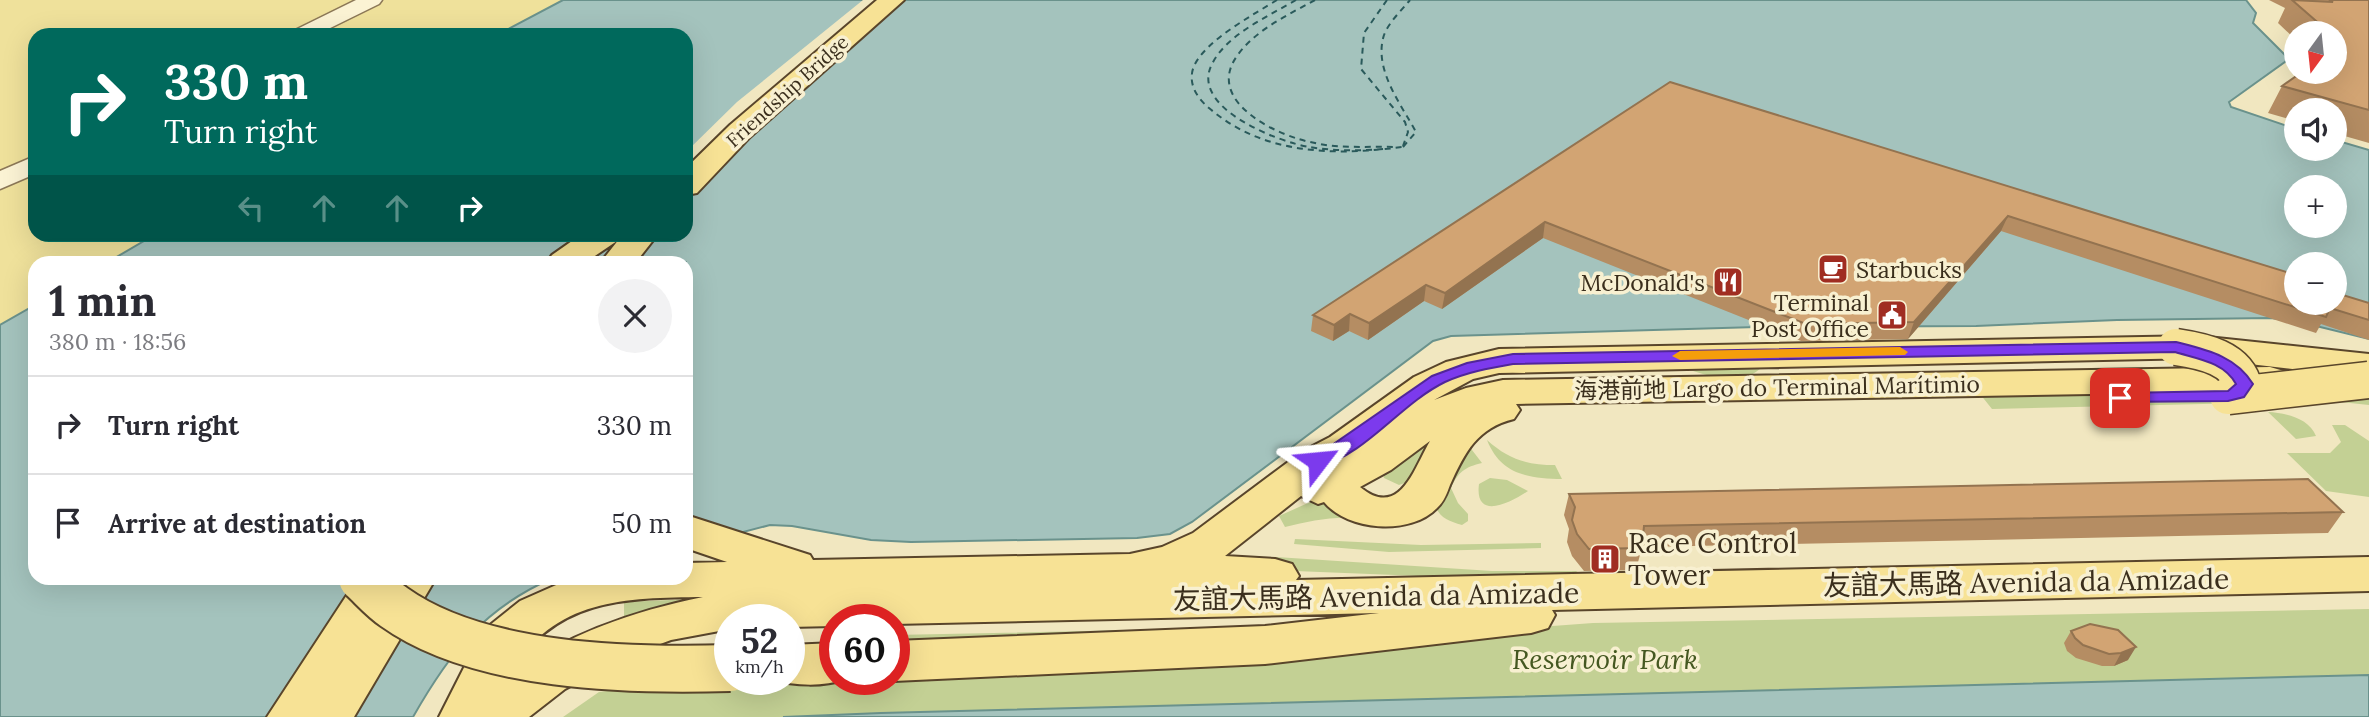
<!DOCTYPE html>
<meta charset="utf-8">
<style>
body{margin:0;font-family:Lora,"Noto Sans SC",serif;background:#f2f2f3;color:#2b2b33;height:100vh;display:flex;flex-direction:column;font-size:26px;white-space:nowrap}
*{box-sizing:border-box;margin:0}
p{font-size:23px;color:#7c7c81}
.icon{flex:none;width:38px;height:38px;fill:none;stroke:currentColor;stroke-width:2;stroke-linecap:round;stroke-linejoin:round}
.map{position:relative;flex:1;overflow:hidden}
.sheet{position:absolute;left:28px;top:256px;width:665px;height:329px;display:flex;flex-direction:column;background:#fff;border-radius:21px;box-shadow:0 7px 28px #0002}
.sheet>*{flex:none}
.banner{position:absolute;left:28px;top:28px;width:665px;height:214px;border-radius:21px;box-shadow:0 7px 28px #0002;background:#00695c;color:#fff;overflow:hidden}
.needle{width:46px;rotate:195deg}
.controls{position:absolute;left:2284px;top:21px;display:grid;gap:14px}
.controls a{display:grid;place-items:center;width:63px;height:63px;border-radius:50%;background:#fff;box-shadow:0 7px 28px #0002;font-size:35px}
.speed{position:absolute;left:714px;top:604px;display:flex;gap:14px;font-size:35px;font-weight:700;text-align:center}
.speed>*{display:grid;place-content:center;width:91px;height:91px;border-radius:50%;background:#fff;box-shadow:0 7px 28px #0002;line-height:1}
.speed small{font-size:18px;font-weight:400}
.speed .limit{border:10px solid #d22;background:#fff;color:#111}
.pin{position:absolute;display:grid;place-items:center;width:60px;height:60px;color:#fff;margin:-30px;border-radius:14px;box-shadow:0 4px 10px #0006}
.me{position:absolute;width:77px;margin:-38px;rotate:61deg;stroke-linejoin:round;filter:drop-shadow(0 0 5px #0008)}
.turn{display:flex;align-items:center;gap:24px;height:147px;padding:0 21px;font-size:32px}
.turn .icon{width:91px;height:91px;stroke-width:2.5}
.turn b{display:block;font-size:49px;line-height:60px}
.lanes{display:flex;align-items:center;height:66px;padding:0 21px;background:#0003;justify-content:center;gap:35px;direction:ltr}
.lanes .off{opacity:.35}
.round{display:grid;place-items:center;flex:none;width:74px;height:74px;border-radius:37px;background:#f2f2f3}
.overview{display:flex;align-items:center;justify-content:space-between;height:119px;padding:0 21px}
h1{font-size:42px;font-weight:700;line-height:52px}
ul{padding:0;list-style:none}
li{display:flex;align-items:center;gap:21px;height:98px;padding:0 21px;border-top:2px solid #e1e1e2}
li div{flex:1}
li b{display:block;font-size:26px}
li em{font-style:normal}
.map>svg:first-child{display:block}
</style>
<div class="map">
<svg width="2369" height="717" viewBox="0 0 2369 717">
<rect width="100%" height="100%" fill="#f1e7c0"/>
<path fill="#c3d094" d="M1673 365 1763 366C1739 391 1703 373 1673 365Z
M2283 386 2369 392V405L2331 401 1992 409 1980 394 1493 402C1435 419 1446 434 1418 478L1399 485 1384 478 1382 469 1453 412 1491 399Z
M2268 412C2286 413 2309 418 2316 436L2296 439Z
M2332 425H2345L2369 441V497L2326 491 2287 453H2330L2341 442Z
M1467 436 1472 450 1482 463C1465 467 1458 472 1451 488L1458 503 1468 514V521L1462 525C1448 521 1437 517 1435 502Z
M1487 440C1508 459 1527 465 1555 465L1562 479C1528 478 1501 475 1487 440Z
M1490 478 1507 480 1528 491C1512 502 1474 522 1479 484Z
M1328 494 1413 518 1416 521C1398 528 1371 519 1351 518 1328 517 1307 522 1285 527L1279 516Z
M1295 539 1421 545 1541 543V548L1389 552 1294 544Z
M1276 557 1492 571H1576L1593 583 1244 569Z
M764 596 624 632V602Z
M2369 609V675L783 717H563L599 692 650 686H735L1193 666 1539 627 1593 623Z
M1226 628 894 652V635Z"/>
<path fill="#efe19b" d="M0 0H563L497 35H35V234L156 235 108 262H35V305L0 325Z"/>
<path fill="#a4c3bd" stroke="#6a928c" stroke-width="2" fill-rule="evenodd" d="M563 0H2246L2256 13 2253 23 2289 59 2229 102 2231 107 2296 129V149H2334L2335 140 2369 150V339L2304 323 2271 318 2117 320 1976 326 1757 327 1451 336 1433 341 1192 522 1170 534 1137 538 911 542 871 540 792 526 770 525 686 547V262H108L156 234H686V35H497ZM2296 187H2334V226H2296ZM2296 264H2334V303H2296Z
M35 305V578H553C484 608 450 652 413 717H0V325Z
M2369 675V717H783L881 713Z"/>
<path fill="#f1e7c0" d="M863 0H901L792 94 686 202V152L737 102Z"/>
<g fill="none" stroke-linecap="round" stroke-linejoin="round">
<path stroke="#2a5a5b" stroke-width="2" stroke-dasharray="6 5" stroke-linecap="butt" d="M1277 0C1253 15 1206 40 1194 66 1187 83 1197 98 1209 108 1263 155 1335 156 1402 147
M1296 0C1269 16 1227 34 1212 64 1189 108 1279 142 1309 147 1334 151 1359 151 1384 149
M1315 0C1288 15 1255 30 1237 56 1204 102 1279 137 1315 143 1341 149 1368 146 1395 147
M1387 0 1364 33 1361 69 1405 122 1408 132 1403 146
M1403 147 1416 132C1401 104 1373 69 1384 35 1389 22 1401 11 1410 0"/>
<g stroke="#8c7857" stroke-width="3">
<path id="minor" d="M356 0H382L379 4 316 35H290L293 31Z
M35 156V174L0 189V171Z"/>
</g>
<g stroke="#59452b" stroke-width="4">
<path id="major" d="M877 0H904L750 137 697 193 686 195V168L730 125Z
M582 234H621L617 241 586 262H547L552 255Z
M623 234H658L636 262H601Z
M2198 336 2369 354V378L2198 358 1499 373 1473 379 1434 400 1466 388 1503 380 2270 367 2284 371 2290 379 2284 387 2270 391 1516 404 1520 410 1514 419C1477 428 1465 452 1450 485 1447 493 1444 502 1437 508 1410 536 1348 531 1324 502L1318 504 1301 496 1225 556 1275 559 1292 564 1299 576 1296 580 2369 557V591L1552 610 1555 615 1548 628 1531 633 1265 664 894 681 889 679H894V641L1265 626 1379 613 894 624V620H835V626L789 627V620H730V629L671 640 625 657 565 689 529 717H439L478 640 490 625 520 601 572 578H686V563L727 562 686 548V515L810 555 813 560 1130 554 1162 547 1193 533 1303 451 1330 437 1414 377 1446 362 1499 349ZM1430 441C1414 468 1400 520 1360 487L1391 470ZM703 597C633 611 569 634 510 674 554 598 625 598 703 597Z
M358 578H436L354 717H267Z
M835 643V679H846C823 687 795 686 771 679H789V645Z"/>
</g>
<use href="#minor" fill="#fbf3d4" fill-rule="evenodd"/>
<use href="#major" fill="#f7e295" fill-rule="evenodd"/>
<g stroke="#59452b" stroke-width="39" stroke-linecap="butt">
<path id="major-bridge-far1" d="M2176 347C2203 351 2238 358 2244 388L2239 393 2228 396
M2228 396 2369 380"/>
</g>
<g stroke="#59452b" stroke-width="50" stroke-linecap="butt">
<path id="major-bridge" d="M362 578C372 587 382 599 394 607 479 668 629 671 730 668"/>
</g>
<use href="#major-bridge-far1" stroke="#f7e295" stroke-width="36"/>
<use href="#major-bridge" stroke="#f7e295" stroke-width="46"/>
</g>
<path fill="#b58d63" d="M2269 0H2369V143L2334 133V110H2296V121L2268 113 2282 86 2334 72V33H2296V40L2278 23 2285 8Z
M1670 82 2369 303V340L2321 324 2316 333 2001 231 1908 339 1801 341 1543 238 1442 309 1424 301 1368 340 1349 331 1333 341 1311 331 1313 315Z
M1569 494 2343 512 2328 533 1642 547 1636 570 1584 571 1572 556 1567 542 1569 529 1564 515Z
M2090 624 2128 660 2114 666H2102L2076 658 2067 651 2064 643 2071 631Z"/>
<path fill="#937350" d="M2008 216 2001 231 1908 339 1914 322Z
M1545 222 1543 238 1442 309 1445 293Z
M1426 285 1424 301 1368 340 1369 323Z
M1350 314 1349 331 1333 341 1334 325Z
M2136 647 2128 660 2114 666 2121 653Z"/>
<path fill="#d2a473" stroke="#937350" stroke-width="2" d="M2292 0 2333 2 2329 0H2369V110L2282 86 2302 72H2334V49L2342 44 2334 38V33H2330Z
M1670 82 2296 275V303H2334V286L2339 288 2336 293 2369 303V320L2330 308 2326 317 2008 216 1914 322 1806 324 1545 222 1445 293 1426 285 1369 323 1350 314 1334 325 1313 315Z
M2308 479 2343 512 1644 526 1642 548 1589 549 1577 534 1572 520 1575 507 1569 494Z
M2090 624 2118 630 2136 647 2121 653 2109 654 2083 645 2075 638 2071 631Z"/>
<path fill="#7c3aed" stroke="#51269a" stroke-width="2" d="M2176 342C2207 350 2236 356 2253 384L2244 397 2228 401 2115 402 2112 398 2115 395 2120 393 2228 391 2236 384C2224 362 2198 359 2175 352L1513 364C1490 368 1467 372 1445 382 1400 404 1367 454 1318 467L1309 461 1432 376 1467 363 1513 354Z"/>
<path fill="#f59e0b" d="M1900 347 1908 352 1905 355 1680 360 1672 356 1680 351Z"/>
<defs>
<g id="cafe-square" transform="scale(1.575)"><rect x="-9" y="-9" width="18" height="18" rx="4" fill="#a02d22" stroke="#f8f0d1"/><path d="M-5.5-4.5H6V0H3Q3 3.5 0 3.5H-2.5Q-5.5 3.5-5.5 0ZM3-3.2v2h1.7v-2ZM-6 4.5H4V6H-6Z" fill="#fff"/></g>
<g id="restaurant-square" transform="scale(1.575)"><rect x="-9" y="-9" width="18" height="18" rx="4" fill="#a02d22" stroke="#f8f0d1"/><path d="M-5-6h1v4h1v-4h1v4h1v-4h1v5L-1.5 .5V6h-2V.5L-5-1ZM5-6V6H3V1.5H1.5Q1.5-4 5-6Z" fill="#fff"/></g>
<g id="civic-square" transform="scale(1.575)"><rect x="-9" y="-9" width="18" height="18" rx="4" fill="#a02d22" stroke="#f8f0d1"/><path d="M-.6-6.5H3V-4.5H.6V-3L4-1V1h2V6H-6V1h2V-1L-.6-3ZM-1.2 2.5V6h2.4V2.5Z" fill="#fff"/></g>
<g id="building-square" transform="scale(1.575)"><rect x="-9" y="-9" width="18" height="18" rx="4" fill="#a02d22" stroke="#f8f0d1"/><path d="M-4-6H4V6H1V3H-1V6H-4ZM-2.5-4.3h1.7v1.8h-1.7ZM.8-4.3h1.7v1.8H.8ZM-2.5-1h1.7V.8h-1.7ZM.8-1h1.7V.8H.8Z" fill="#fff"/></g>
</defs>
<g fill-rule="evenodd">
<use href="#cafe-square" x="1833" y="269"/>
<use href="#restaurant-square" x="1728" y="282"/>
<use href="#civic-square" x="1892" y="315"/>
<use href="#building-square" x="1605" y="559"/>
</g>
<g text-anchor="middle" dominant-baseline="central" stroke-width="7" stroke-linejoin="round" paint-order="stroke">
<g font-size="19" fill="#3a2e1c" stroke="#f8f0d1">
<text transform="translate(787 91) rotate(-42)">Friendship Bridge</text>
</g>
<g font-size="23" fill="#3a2e1c" stroke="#f8f0d1" text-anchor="end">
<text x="1856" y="269" text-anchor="start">Starbucks</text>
<text x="1705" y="282">McDonald's</text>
<text x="1869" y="302">Terminal<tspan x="1869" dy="26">Post Office</tspan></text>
</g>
<g font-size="23" fill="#3a2e1c" stroke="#f8f0d1">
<text transform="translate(1777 387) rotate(-1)">海港前地 Largo do Terminal Marítimio</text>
</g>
<g font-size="28" fill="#3a2e1c" stroke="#f8f0d1" text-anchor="start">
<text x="1628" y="543">Race Control<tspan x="1628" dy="32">Tower</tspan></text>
</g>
<g font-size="28" fill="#3a2e1c" stroke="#f8f0d1">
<text transform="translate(2026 582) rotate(-1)">友誼大馬路 Avenida da Amizade</text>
<text transform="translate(1376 596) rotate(-1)">友誼大馬路 Avenida da Amizade</text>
</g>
<g font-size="28" font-style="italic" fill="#455821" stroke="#f8f0d1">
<text x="1605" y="659">Reservoir Park</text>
</g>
</g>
</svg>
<div class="controls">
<a><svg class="needle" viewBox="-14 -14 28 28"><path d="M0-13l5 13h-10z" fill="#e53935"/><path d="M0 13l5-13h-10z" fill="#7c7c81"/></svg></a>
<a><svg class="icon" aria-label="sound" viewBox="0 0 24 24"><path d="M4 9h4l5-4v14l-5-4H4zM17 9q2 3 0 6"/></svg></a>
<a>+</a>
<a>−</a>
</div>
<div class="speed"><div>52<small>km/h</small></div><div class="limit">60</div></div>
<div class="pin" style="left:2120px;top:398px;background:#d93025"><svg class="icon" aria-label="arrive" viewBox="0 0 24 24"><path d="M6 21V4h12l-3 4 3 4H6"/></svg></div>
<svg class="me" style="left:1318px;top:461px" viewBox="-20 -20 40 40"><path d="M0-17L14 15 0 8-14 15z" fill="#7c3aed" stroke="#fff" stroke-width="4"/></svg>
<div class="banner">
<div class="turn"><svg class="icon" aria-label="right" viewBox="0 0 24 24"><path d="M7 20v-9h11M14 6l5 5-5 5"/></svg><div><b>330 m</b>Turn right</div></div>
<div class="lanes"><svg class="icon off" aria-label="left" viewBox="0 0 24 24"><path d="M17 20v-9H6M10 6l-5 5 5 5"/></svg><svg class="icon off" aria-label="ahead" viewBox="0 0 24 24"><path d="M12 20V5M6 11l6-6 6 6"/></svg><svg class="icon off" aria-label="ahead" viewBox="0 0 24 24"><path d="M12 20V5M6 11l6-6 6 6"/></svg><svg class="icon" aria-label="right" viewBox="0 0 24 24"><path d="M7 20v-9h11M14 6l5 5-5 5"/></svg></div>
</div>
<section class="sheet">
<div class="overview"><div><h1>1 min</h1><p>380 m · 18:56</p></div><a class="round"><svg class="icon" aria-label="close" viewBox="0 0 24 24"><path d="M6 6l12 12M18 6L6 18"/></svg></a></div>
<ul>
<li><svg class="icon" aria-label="right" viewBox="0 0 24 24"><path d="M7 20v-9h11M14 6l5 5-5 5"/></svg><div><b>Turn right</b></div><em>330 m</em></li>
<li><svg class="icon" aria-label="arrive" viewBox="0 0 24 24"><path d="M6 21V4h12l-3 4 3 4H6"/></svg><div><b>Arrive at destination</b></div><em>50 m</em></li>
</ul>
</section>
</div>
